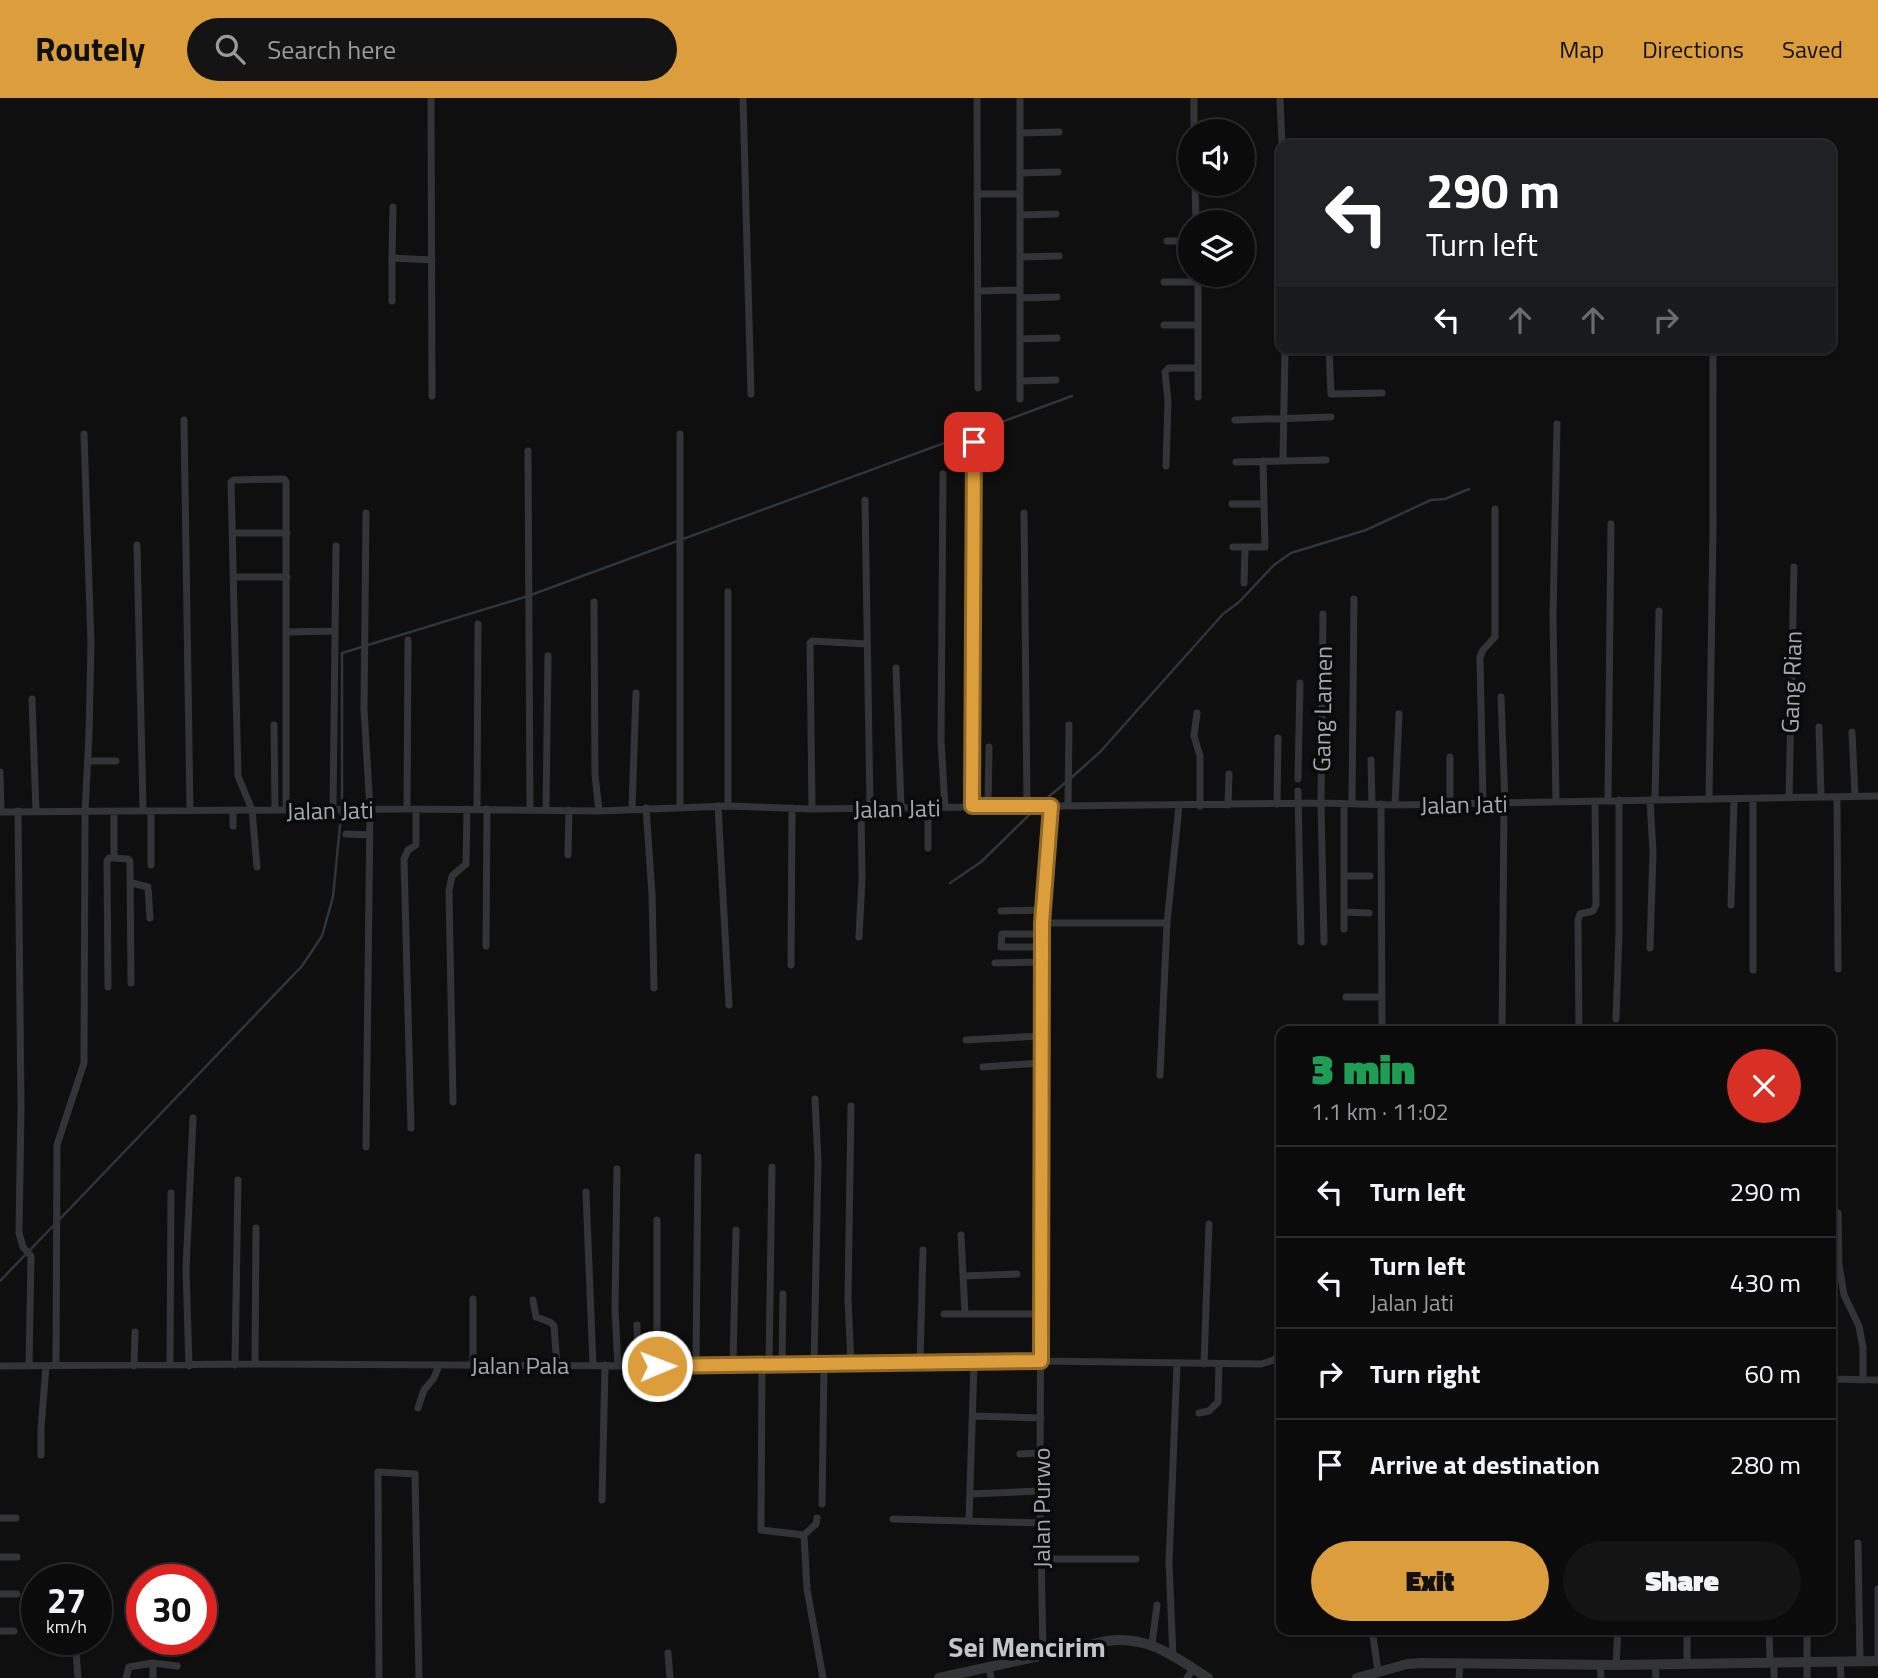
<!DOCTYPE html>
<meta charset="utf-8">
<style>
body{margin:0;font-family:"Titillium Web",sans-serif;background:#141415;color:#f1f3f6;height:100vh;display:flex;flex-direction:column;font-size:26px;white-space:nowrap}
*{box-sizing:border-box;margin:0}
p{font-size:23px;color:#9a9b9d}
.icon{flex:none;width:38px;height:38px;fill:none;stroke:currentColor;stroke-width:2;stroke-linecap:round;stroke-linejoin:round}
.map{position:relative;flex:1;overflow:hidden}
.panel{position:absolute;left:1276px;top:928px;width:560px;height:609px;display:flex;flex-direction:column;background:#0b0b0c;border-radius:14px;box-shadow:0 2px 5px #0004,0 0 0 2px #2b2b2d}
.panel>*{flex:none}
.hud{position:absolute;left:1276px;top:42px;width:560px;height:214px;border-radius:14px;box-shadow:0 2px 5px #0004,0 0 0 2px #2b2b2d;background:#202124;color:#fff;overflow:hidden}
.tools{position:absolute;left:1178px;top:21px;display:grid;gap:14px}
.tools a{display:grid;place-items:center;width:77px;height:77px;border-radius:50%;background:#0b0b0c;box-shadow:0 2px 5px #0004,0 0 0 2px #2b2b2d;font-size:35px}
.speed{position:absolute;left:21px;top:1466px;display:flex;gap:14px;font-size:35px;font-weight:700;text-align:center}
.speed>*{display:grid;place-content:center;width:91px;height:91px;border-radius:50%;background:#0b0b0c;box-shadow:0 2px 5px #0004,0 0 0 2px #2b2b2d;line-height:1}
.speed small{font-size:18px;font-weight:400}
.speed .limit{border:10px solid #d22;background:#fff;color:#111}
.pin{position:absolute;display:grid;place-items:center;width:60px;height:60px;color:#fff;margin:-30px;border-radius:14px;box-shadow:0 4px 10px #0006}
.me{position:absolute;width:77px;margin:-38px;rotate:89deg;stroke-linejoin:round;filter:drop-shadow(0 0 5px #0008)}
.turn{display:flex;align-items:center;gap:24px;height:147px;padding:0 35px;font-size:32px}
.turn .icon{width:91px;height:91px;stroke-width:2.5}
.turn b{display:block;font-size:49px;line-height:60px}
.lanes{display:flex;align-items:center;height:66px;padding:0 35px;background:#0003;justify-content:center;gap:35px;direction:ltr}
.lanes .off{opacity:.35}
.round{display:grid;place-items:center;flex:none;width:74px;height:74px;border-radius:37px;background:#141415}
.head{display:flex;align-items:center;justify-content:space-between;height:119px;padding:0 35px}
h1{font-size:42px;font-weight:800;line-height:52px;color:#1e9e55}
.cta{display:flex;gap:14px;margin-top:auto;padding:14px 35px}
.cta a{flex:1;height:80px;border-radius:42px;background:#dc9e3c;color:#111;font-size:28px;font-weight:800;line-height:80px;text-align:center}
.cta a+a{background:#141415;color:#f1f3f6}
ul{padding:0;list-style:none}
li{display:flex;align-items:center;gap:21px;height:91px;padding:0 35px;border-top:2px solid #2b2b2d}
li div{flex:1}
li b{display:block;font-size:26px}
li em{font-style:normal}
header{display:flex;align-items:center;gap:42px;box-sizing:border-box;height:98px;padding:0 35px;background:#dc9e3c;color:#111}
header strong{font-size:33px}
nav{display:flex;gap:38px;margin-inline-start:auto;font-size:24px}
.search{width:490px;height:63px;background:#141415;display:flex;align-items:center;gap:18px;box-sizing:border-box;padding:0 24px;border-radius:38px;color:#9a9b9d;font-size:26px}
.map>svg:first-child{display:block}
</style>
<header>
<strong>Routely</strong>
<div class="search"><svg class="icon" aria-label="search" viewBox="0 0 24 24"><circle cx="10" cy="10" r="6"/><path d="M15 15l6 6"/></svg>Search here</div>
<nav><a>Map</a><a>Directions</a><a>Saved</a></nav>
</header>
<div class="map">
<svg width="1878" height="1580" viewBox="0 0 1878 1580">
<rect width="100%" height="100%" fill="#0f0f10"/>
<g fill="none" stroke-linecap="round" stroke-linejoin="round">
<path stroke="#2e363b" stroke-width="2.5" d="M368 547 528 498 1072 298
M1071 680 1100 654 1223 516 1239 504 1274 467 1291 455 1366 432 1431 402 1445 401 1469 391
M1039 707 1066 684
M950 785 981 764 1034 712
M58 1123 302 868 322 838 333 799 342 707V555L362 549
M0 1183 54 1127"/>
<path stroke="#333437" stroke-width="7" d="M431 0 432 298
M743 0 751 296
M977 0 978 290
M1020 0V301
M1194 0V33
M1280 0 1282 47
M1020 35 1059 34
M1020 75 1058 74
M1195 86 1196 124
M977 96H1020
M393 109 392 160 432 162
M1020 117 1056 116
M1167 143H1190
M1020 159 1059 158
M392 160V203
M1198 177V299
M1164 184H1198
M978 193 1020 192
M1020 200 1057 199
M1164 227H1197
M1020 241 1057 240
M1329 250 1331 296 1382 295
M1020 283 1056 282
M184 322 190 713
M1235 322 1331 319
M528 353 530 712
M1283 362 1285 250
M1236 364 1326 362
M1166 368 1168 303 1165 274 1169 270H1198
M943 376 941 643 945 709
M865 402 870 709
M1232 406H1264
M366 415 364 611 370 712 366 1049
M1024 415 1027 707
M233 435H287
M137 447 143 712
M1233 449H1265L1263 363
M234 479H287
M1244 485 1245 449
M594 504 595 677 599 713
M1323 516 1321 705 1324 844
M287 534 335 533
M896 570 901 709
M1501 599 1505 705
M32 601 36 713
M1197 615 1194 638 1200 658V708
M274 627 275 712
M1819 629 1821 699
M1852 634 1855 698
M1450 659V705
M1371 662 1372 706
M88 663H116
M0 674 1 714
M1298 681 1300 585
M1298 693 1301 844
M1837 699 1838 871
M1709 700 1713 432V250
M1789 700 1794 469
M1655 701 1659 513
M1608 703 1611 426
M1483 704 1480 559 1483 552 1495 539V411
M1556 704 1553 518 1557 326
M1352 705 1354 501
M1277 706 1278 640
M1381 706 1382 933
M1228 707 1229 676
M1395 707 1399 616
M718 708 729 907
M728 708V494
M973 708 974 344
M988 708 989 649
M1068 708 1069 627
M680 709V336
M928 709V750
M646 710 652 796 654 890
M407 711 408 542
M477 711 478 526
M632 711 636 595
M812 711 810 545 812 543 867 546
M333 712 336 448
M546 712 548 558
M18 713 21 1010 19 1135 23 1149 31 1158 29 1268
M233 713V728
M0 714 407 711 599 713 728 708 812 711 1321 705 1395 707 1878 698
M114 714V760L128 761 130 763 131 885
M346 736 370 737
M568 757 569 712
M151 767V713
M257 769 252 712 238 678 231 384 234 382 284 381 286 384V712
M1345 778H1370
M132 785 148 789 150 820
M1731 807 1734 701
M1001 813 1042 812
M1344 814 1369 815
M1042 825H1167
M1344 831V706
M1042 836H1002L1001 849H1042
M859 839 862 781 861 709
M486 848 487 711
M1650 850 1653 754 1650 702
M995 865 1042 864
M791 867 792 710
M1753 872V701
M108 889 107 763 109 760H114
M1346 899H1381
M1616 921 1619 836V702
M1502 933 1504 705
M1579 933 1578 822 1580 816 1593 813 1596 807 1595 703
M966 942 1042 938
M983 969 1041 965
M1160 977 1167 825 1179 708
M453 1004 449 793 452 778 466 766 467 711
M851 1008 848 1201 851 1266
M411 1030 404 761 408 752 416 747V711
M617 1071 615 1212 618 1268
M586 1094 593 1267
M1838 1115 1839 1167 1844 1197 1859 1228 1863 1250V1282
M657 1122V1268
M961 1137 965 1216
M963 1178 1017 1176
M473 1201V1267
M533 1202 536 1219 550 1224 554 1228 557 1267
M944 1216H1041
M637 1227 638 1268
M920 1265 923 1152
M255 1266 256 1130
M733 1266 736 1132
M762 1266 761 1432 804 1437
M769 1266 772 1069
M782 1266 783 1196
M814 1266 818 1064 815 1001
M1204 1266 1209 1126
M170 1267 171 1095
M235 1267 238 1082
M696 1267 698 1059
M0 1268 255 1266 657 1268 1041 1263 1261 1266 1274 1262 1281 1254
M56 1268 57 1047 84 965 85 714 89 636 91 546 84 336
M134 1268 135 1234
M189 1268 186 1171 193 1020
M1830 1281 1878 1282
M418 1310 424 1292 434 1280 439 1267
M1199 1315 1209 1313 1218 1304 1219 1266
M973 1318 1041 1320
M1020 1356 1040 1355
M41 1357V1331L46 1268
M970 1396 1040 1393
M602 1402 605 1267
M822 1406 824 1267
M0 1420H16
M893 1421 1041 1425
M969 1422 974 1265
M804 1437 807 1491 823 1580
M804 1437 816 1426 817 1420
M1858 1445 1860 1564
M0 1459H17
M1040 1461H1136
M1878 1491V1563
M0 1496H17
M1372 1531 1378 1573
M1687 1531V1565
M1769 1531 1770 1563
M1807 1531V1580
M0 1533H14
M1152 1546 1157 1507
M76 1553 78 1580
M668 1555 670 1580
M1043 1557 1040 1393 1042 836 1051 707
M1173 1559 1169 1465 1177 1266
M1840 1564 1841 1580
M153 1565 177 1568
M1655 1566 1656 1580
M1600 1567 1601 1580
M1616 1567 1618 1531
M989 1569 991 1580
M126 1580 129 1569 153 1565V1580
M379 1580 378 1374 415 1376 419 1580
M1187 1580 1193 1570
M1459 1580 1460 1565
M1774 1580V1563"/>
<path stroke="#333437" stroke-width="10" d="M939 1580 1107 1543C1148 1537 1175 1559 1208 1580
M1357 1580 1407 1566 1423 1565 1616 1567 1878 1563"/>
</g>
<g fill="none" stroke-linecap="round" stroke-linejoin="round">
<g stroke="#8f6727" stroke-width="18">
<path id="route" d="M657 1268 1041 1263 1042 825 1051 708H972L974 344"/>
</g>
<use href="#route" stroke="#dc9e3c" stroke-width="12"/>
</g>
<g text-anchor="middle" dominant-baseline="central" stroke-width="7" stroke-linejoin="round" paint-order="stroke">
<g font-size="24" fill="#a2a7b0" stroke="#0a0a0b">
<text transform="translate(1791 584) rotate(-88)">Gang Rian</text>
<text transform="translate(1322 611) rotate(-89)">Gang Lamen</text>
<text transform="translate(1464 706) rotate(-1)">Jalan Jati</text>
<text transform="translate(897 710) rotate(-1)">Jalan Jati</text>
<text transform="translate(330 712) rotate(-1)">Jalan Jati</text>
<text x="520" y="1267">Jalan Pala</text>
<text transform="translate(1041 1410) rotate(-90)">Jalan Purwo</text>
</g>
<g font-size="28" font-weight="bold" fill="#c2c5cc" stroke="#0a0a0b">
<text x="1027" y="1548">Sei Mencirim</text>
</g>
</g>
</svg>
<div class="tools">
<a><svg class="icon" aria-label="sound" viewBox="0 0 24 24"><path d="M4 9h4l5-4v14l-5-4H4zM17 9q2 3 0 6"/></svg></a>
<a><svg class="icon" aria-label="layers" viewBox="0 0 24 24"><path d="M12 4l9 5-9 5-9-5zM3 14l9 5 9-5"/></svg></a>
</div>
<div class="speed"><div>27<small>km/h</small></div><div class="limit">30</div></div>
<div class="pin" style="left:974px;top:344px;background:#d93025"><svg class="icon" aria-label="arrive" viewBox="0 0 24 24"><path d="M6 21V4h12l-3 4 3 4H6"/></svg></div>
<svg class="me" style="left:657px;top:1268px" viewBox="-20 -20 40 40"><circle r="17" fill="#dc9e3c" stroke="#fff" stroke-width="3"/><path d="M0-11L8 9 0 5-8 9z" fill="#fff"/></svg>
<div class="hud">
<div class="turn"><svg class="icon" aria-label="left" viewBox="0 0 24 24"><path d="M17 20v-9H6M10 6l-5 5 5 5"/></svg><div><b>290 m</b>Turn left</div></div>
<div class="lanes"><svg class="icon" aria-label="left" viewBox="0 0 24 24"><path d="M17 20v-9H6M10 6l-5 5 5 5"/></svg><svg class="icon off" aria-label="ahead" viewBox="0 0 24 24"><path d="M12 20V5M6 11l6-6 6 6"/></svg><svg class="icon off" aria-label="ahead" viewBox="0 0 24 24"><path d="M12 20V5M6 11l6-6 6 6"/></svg><svg class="icon off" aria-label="right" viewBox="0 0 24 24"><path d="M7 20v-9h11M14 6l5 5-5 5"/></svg></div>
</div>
<section class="panel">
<div class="head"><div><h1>3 min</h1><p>1.1 km · 11:02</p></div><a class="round" style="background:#d93025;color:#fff"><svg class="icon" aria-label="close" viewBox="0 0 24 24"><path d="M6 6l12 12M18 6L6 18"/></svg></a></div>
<ul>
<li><svg class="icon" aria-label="left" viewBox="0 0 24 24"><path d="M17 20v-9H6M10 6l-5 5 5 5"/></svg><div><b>Turn left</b></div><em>290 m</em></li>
<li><svg class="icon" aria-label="left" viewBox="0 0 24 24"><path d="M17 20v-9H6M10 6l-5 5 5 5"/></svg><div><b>Turn left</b><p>Jalan Jati</p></div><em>430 m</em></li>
<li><svg class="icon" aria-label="right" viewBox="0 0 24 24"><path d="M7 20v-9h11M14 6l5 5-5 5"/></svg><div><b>Turn right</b></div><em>60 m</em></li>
<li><svg class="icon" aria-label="arrive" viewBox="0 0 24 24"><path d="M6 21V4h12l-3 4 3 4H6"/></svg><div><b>Arrive at destination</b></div><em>280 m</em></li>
</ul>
<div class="cta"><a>Exit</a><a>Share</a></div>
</section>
</div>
